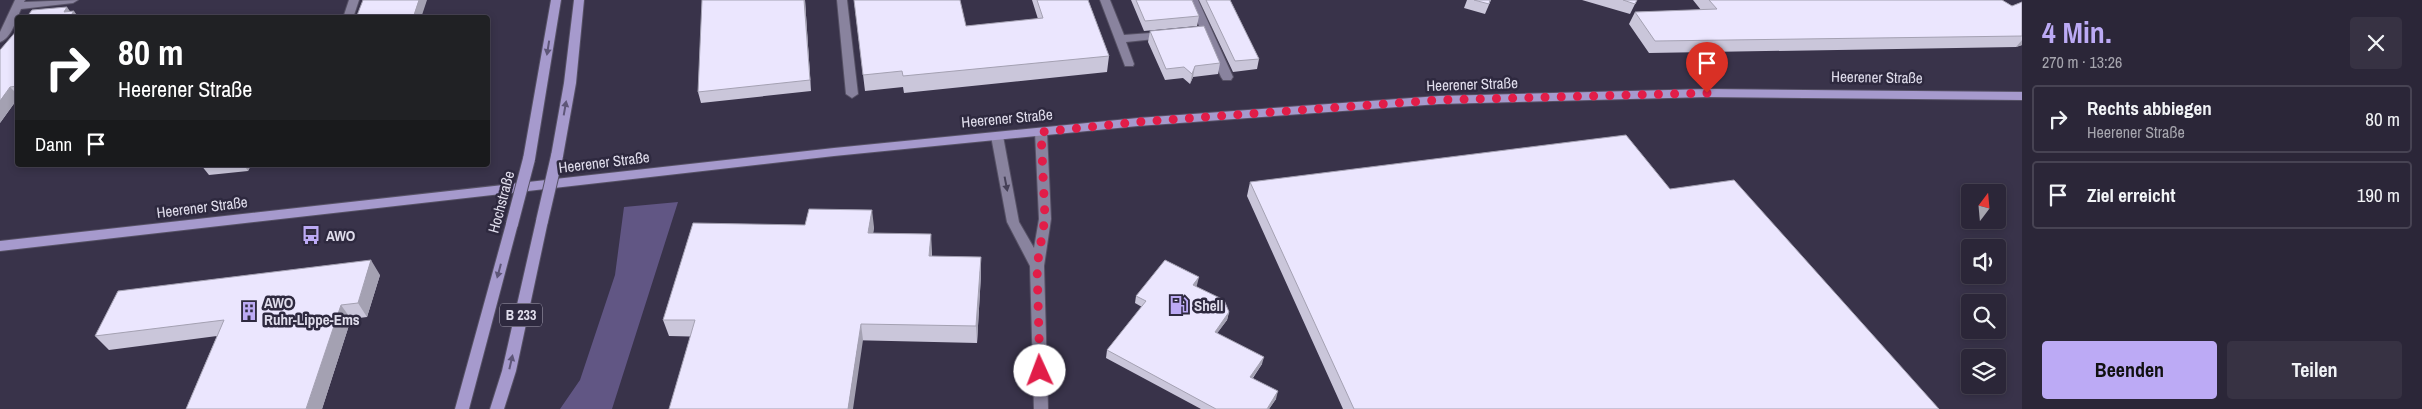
<!DOCTYPE html>
<html lang="de">
<meta charset="utf-8">
<style>
body{margin:0;font-family:"Archivo Narrow",sans-serif;background:#373243;color:#f1f3f6;height:100vh;display:flex;flex-direction:column;font-size:19px;white-space:nowrap}
*{box-sizing:border-box;margin:0}
p{font-size:16px;color:#a6a5ae}
.icon{flex:none;width:28px;height:28px;fill:none;stroke:currentColor;stroke-width:2;stroke-linecap:round;stroke-linejoin:round}
.map{position:relative;flex:1;overflow:hidden}
.panel{display:flex;flex-direction:column;background:#2b2638;width:400px}
.panel>*{flex:none}
.top-card{position:absolute;left:15px;top:15px;width:475px;height:152px;border-radius:5px;box-shadow:0 2px 8px #0003,0 0 0 1px #474353;background:#202124;color:#fff;overflow:hidden}
.needle{width:32px;rotate:16deg}
.fabs{position:absolute;left:1961px;top:184px;display:grid;gap:10px}
.fabs a{display:grid;place-items:center;width:45px;height:45px;border-radius:5px;background:#2b2638;box-shadow:0 2px 8px #0003,0 0 0 1px #474353;font-size:25px}
.pin{position:absolute;display:grid;place-items:center;width:42px;height:42px;color:#fff;margin:-51px -21px;border-radius:50% 50% 50% 0;rotate:-45deg;box-shadow:0 0 5px #0007}
.pin .icon{rotate:45deg}
.me{position:absolute;width:55px;margin:-28px;rotate:358deg;stroke-linejoin:round;filter:drop-shadow(0 0 4px #0008)}
.turn{display:flex;align-items:center;gap:18px;height:105px;padding:0 20px;font-size:22px}
.turn .icon{width:65px;height:65px;stroke-width:2.5}
.turn b{display:block;font-size:35px;line-height:42px}
.then{display:flex;align-items:center;height:48px;padding:0 20px;background:#0003;gap:10px;font-size:19px}
.round{display:grid;place-items:center;flex:none;width:52px;height:52px;border-radius:5px;background:#373243}
.overview{display:flex;align-items:center;justify-content:space-between;height:85px;padding:0 20px}
h1{font-size:30px;font-weight:700;line-height:38px;color:#bcaaf5}
.button{display:flex;gap:10px;margin-top:auto;padding:10px 20px}
.button a{flex:1;height:58px;border-radius:5px;background:#bcaaf5;color:#111;font-size:20px;font-weight:700;line-height:58px;text-align:center}
.button a+a{background:#373243;color:#f1f3f6}
ul{padding:0;list-style:none}
li{display:flex;align-items:center;gap:15px;height:68px;margin:0 10px 8px;padding:0 10px;border:2px solid #474353;border-radius:5px}
li div{flex:1}
li b{display:block;font-size:19px}
li em{font-style:normal}
main{display:flex;flex:1;min-height:0}
.map>svg:first-child{display:block}
</style>
<main>
<div class="map">
<svg width="2022" height="409" viewBox="0 0 2022 409">
<rect width="100%" height="100%" fill="#39334a"/>
<path fill="#615684" d="M678 202 612 409H560L580 380 615 275 624 207Z"/>
<g fill="none" stroke-linecap="round" stroke-linejoin="round">
<g stroke="#565165" stroke-width="2">
<path id="minor" d="M15 0H25L24 2 78 0 73 3 21 9C16 19 12 38 0 42V32Z
M349 0H359L353 18H343Z
M837 0H847L858 94 852 98 846 94Z
M1100 0H1110L1124 35 1164 32 1169 35 1164 38 1126 42 1134 64 1133 66H1125Z
M1188 0H1198L1233 77 1231 80H1223L1221 77Z
M1041 128 1047 132 1051 219 1044 266 1048 409H1034L1030 266 1007 222 991 136 997 132 1003 136 1019 222 1034 248 1039 219 1035 132Z"/>
</g>
<g stroke="#565165" stroke-width="2">
<path id="major" d="M551 0H561L535 159 529 163 523 159Z
M574 0H584L576 83 563 156 557 160 551 156 564 83Z
M1707 89 2022 92V100L1707 97 1439 104 1138 126 834 156 0 251V241L834 148 1138 118 1439 96Z
M542 216 548 221 516 371 504 409H490L502 371 536 221Z
M512 219 518 224 469 409H455L506 224Z"/>
</g>
<use href="#minor" fill="#89839e" fill-rule="evenodd"/>
<use href="#major" fill="#a69acd" fill-rule="evenodd"/>
<g stroke="#565165" stroke-width="14" stroke-linecap="butt">
<path id="major-bridge" d="M542 221 557 156
M512 224 529 159"/>
</g>
<use href="#major-bridge" stroke="#a69acd" stroke-width="12"/>
</g>
<path fill="#cac6da" d="M805 0 811 91 701 103 698 92Z
M854 0 966 26 1038 19 1032 0H1088L1109 56 1107 72 904 93 903 87 865 91Z
M1131 0H1192L1199 16 1197 26 1144 31Z
M1199 0H1230L1259 59 1257 69 1233 72Z
M1467 0H1491L1485 14 1464 8Z
M1582 0H1637L1630 14Z
M1693 0H2002L2012 6 2022 2V45L2016 47 1649 53 1629 24 1635 12 1701 10Z
M18 29V98L0 123Z
M1150 31 1220 63 1218 74 1193 77 1190 84 1183 78 1165 80 1148 42Z
M201 165H251L248 171 209 175Z
M1250 182 1670 189 1939 409H1343L1247 196Z
M874 227 873 233 932 251V256L981 274 977 343 669 336 663 320Z
M380 275 367 317 351 319 322 409H186L217 336 109 350 95 336Z
M1197 285 1196 286 1229 312 1227 320 1217 333 1262 364 1253 378 1276 399 1269 409H1201L1106 358 1107 350 1142 307 1135 303 1136 296Z"/>
<path fill="#a4a1b2" d="M419 0H427L421 18H413Z
M804 0H805L811 91 810 80Z
M67 7 72 14 74 11 79 18H68L64 12Z
M2022 40V45L2016 47Z
M1195 66 1193 77 1190 84 1192 74Z
M10 87 18 95V98L0 123V101Z
M244 165H251L248 171Z
M872 210 874 227 871 250 868 233Z
M931 234 932 251 930 273 929 256Z
M981 257V274L977 343 976 326Z
M371 260 380 275 367 317 358 303Z
M1199 277 1197 285 1192 292 1193 285Z
M341 305 351 319 322 409H306Z
M1229 312 1227 320 1213 339 1215 332Z
M861 324 863 340 853 409H848Z
M1264 357 1262 364 1248 384 1250 377Z
M1278 391 1276 399 1269 409H1267Z"/>
<path fill="#ebe6fe" stroke="#a4a1b2" d="M363 0H419L413 18H356Z
M702 0H804L810 80 698 92Z
M854 0H960L966 26 1043 18 1037 0H1088L1109 56 903 76 902 71 863 75Z
M1136 0H1192L1199 16 1145 21Z
M1206 0H1230L1259 59 1235 61Z
M1474 0H1490L1489 4Z
M1623 0H1637L1635 4Z
M1709 0H2002L2012 6 2022 2V36L1655 41 1635 12 1717 9Z
M67 7 64 12 74 11 69 18H26L32 10Z
M1204 26 1220 63 1195 66 1192 74 1184 67 1166 69 1150 31Z
M18 29V86L10 87 0 101V50Z
M1626 135 1670 189 1734 180 1939 409H1354L1250 182Z
M809 209 872 210 868 233 931 234 929 256 981 257 976 326 861 324 848 409H669L695 320H663L693 223 805 225Z
M371 260 358 303 341 305 306 409H186L224 320 95 336 118 291Z
M1165 260 1199 277 1193 285 1224 300 1229 312 1215 332 1264 357 1250 377 1278 391 1267 409H1216L1107 350 1146 301 1136 296Z"/>
<defs><path id="oneway-solid" d="M-6-.8H1V-3.2L6.5 0L1 3.2V.8H-6Z" transform="scale(1.25)"/></defs>
<g fill="#5e5678">
<use href="#oneway-solid" transform="translate(548 48) rotate(99)"/>
<use href="#oneway-solid" transform="translate(565 108) rotate(-80)"/>
<use href="#oneway-solid" transform="translate(499 271) rotate(105)"/>
<use href="#oneway-solid" transform="translate(511 362) rotate(-77)"/>
</g>
<use fill="#454057" href="#oneway-solid" transform="translate(1006 184) rotate(79)"/>
<g fill="none" stroke-linecap="round" stroke-linejoin="round">
<path stroke="#e11d48" stroke-width="9" stroke-dasharray="0 16.2" d="M1040 371 1037 266 1045 218 1041 132 1138 122 1438 100 1707 93"/>
</g>
<defs>
<g id="bus-bare" transform="scale(1.5)"><path d="M-5-6H5V4H4V6H2V4H-2V6H-4V4H-5ZM-3.5-4V0h7V-4ZM-3.5 1.2v1.5H-2V1.2ZM2 1.2v1.5H3.5V1.2Z" fill="#bcaaf5" stroke="#2e293f" stroke-width="2.5" paint-order="stroke"/></g>
<g id="fuel-bare" transform="scale(1.5)"><path d="M-5.5-6h7V0h2V4h1.3V-2.5L3-4.5l.8-.8L6-3V5H2.5V1h-1V6h-7ZM-4.2-4.7v3.2H.2V-4.7Z" fill="#bcaaf5" stroke="#2e293f" stroke-width="2.5" paint-order="stroke"/></g>
<g id="building-bare" transform="scale(1.5)"><path d="M-4-6H4V6H1V3H-1V6H-4ZM-2.5-4.3h1.7v1.8h-1.7ZM.8-4.3h1.7v1.8H.8ZM-2.5-1h1.7V.8h-1.7ZM.8-1h1.7V.8H.8Z" fill="#bcaaf5" stroke="#2e293f" stroke-width="2.5" paint-order="stroke"/></g>
</defs>
<g fill-rule="evenodd">
<use href="#bus-bare" x="311" y="235"/>
<use href="#fuel-bare" x="1179" y="305"/>
<use href="#building-bare" x="249" y="311"/>
</g>
<g text-anchor="middle" dominant-baseline="central" stroke-width="5" stroke-linejoin="round" paint-order="stroke">
<rect fill="#2e293f" stroke="#aba7b8" stroke-width="1" x="500" y="303.5" width="42" height="23" rx="4"/>
<g font-size="14" font-weight="bold" fill="#e0ddec">
<text x="521" y="315">B 233</text>
</g>
<g font-size="15" fill="#e0ddec" stroke="#2e293f">
<text transform="translate(1877 77) rotate(1)">Heerener Straße</text>
<text transform="translate(1472 84) rotate(-2)">Heerener Straße</text>
<text transform="translate(1007 118) rotate(-5)">Heerener Straße</text>
<text transform="translate(604 162) rotate(-7)">Heerener Straße</text>
<text transform="translate(501 202) rotate(-75)">Hochstraße</text>
<text transform="translate(202 207) rotate(-7)">Heerener Straße</text>
</g>
<g font-size="15" font-weight="bold" fill="#e0ddec" stroke="#2e293f" text-anchor="start">
<text x="326" y="235">AWO</text>
<text x="264" y="302">AWO<tspan x="264" dy="17">Ruhr-Lippe-Ems</tspan></text>
<text x="1194" y="305">Shell</text>
</g>
</g>
</svg>
<div class="fabs">
<a><svg class="needle" viewBox="-14 -14 28 28"><path d="M0-13l5 13h-10z" fill="#e53935"/><path d="M0 13l5-13h-10z" fill="#a6a5ae"/></svg></a>
<a><svg class="icon" aria-label="sound" viewBox="0 0 24 24"><path d="M4 9h4l5-4v14l-5-4H4zM17 9q2 3 0 6"/></svg></a>
<a><svg class="icon" aria-label="search" viewBox="0 0 24 24"><circle cx="10" cy="10" r="6"/><path d="M15 15l6 6"/></svg></a>
<a><svg class="icon" aria-label="layers" viewBox="0 0 24 24"><path d="M12 4l9 5-9 5-9-5zM3 14l9 5 9-5"/></svg></a>
</div>
<div class="pin" style="left:1707px;top:93px;background:#d93025"><svg class="icon" aria-label="arrive" viewBox="0 0 24 24"><path d="M6 21V4h12l-3 4 3 4H6"/></svg></div>
<svg class="me" style="left:1040px;top:371px" viewBox="-20 -20 40 40"><circle r="19" fill="#fff"/><path d="M0-13L10 11 0 6-10 11z" fill="#e11d48"/></svg>
<div class="top-card">
<div class="turn"><svg class="icon" aria-label="right" viewBox="0 0 24 24"><path d="M7 20v-9h11M14 6l5 5-5 5"/></svg><div><b>80 m</b>Heerener Straße</div></div>
<div class="then">Dann<svg class="icon" aria-label="arrive" viewBox="0 0 24 24"><path d="M6 21V4h12l-3 4 3 4H6"/></svg></div>
</div>
</div>
<section class="panel">
<div class="overview"><div><h1>4 Min.</h1><p>270 m · 13:26</p></div><a class="round"><svg class="icon" aria-label="close" viewBox="0 0 24 24"><path d="M6 6l12 12M18 6L6 18"/></svg></a></div>
<ul>
<li><svg class="icon" aria-label="right" viewBox="0 0 24 24"><path d="M7 20v-9h11M14 6l5 5-5 5"/></svg><div><b>Rechts abbiegen</b><p>Heerener Straße</p></div><em>80 m</em></li>
<li><svg class="icon" aria-label="arrive" viewBox="0 0 24 24"><path d="M6 21V4h12l-3 4 3 4H6"/></svg><div><b>Ziel erreicht</b></div><em>190 m</em></li>
</ul>
<div class="button"><a>Beenden</a><a>Teilen</a></div>
</section>
</main>
